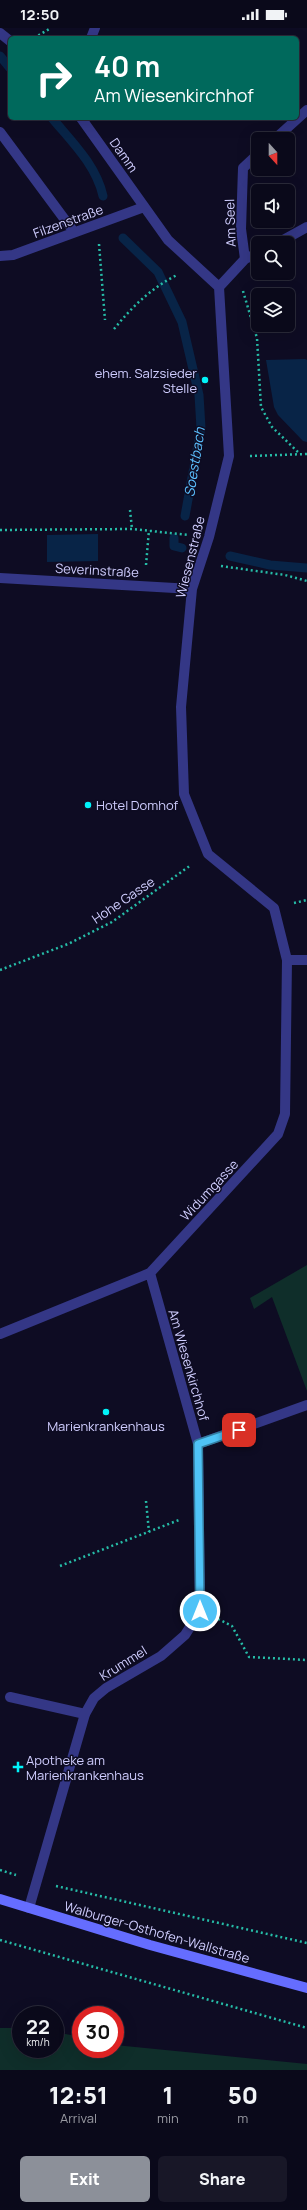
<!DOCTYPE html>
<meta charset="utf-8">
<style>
body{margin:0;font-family:Manrope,sans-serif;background:#181727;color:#f1f3f6;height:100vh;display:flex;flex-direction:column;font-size:15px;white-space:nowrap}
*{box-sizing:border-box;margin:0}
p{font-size:13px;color:#999aa2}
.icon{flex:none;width:22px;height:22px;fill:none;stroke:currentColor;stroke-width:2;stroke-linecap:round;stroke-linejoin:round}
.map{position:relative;height:2042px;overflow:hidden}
.panel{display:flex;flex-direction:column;background:#0a091a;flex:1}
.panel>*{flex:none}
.guide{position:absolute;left:8px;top:8px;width:291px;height:84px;border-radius:6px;box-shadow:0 4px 16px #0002,0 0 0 1px #2a2a39;background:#00695c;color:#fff;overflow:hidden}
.needle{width:26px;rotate:159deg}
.buttons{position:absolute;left:251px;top:104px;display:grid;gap:8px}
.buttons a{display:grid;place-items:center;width:44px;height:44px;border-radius:6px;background:#0a091a;box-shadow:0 4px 16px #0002,0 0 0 1px #2a2a39;font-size:20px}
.speed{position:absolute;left:12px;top:1978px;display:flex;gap:8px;font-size:20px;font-weight:700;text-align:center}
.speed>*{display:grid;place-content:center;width:52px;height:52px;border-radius:50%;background:#0a091a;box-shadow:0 4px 16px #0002,0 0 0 1px #2a2a39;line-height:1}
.speed small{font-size:10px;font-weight:400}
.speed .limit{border:6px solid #d22;background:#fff;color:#111}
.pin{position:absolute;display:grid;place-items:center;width:34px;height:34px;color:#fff;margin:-17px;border-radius:8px;box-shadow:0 2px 6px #0006}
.me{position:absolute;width:44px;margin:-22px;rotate:0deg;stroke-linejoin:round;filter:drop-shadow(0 0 3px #0008)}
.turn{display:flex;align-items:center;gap:14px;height:84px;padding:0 20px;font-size:18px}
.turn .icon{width:52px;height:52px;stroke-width:2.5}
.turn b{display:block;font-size:28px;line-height:34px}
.eta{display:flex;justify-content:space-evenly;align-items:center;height:68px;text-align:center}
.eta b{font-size:24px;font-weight:800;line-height:28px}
.primary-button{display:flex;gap:8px;margin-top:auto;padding:8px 20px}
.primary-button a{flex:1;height:46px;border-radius:6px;background:#8c9099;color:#fff;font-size:16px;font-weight:800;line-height:46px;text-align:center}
.primary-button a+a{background:#181727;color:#f1f3f6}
.status{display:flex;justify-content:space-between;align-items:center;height:28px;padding:0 20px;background:#0a091a;direction:ltr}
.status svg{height:11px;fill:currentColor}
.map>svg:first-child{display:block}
</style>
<div class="status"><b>12:50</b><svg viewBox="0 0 49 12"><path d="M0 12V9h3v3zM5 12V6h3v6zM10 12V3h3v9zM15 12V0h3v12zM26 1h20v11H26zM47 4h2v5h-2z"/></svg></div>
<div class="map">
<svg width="307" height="2042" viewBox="0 0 307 2042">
<rect width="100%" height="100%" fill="#0e0c23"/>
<path fill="#0f2e2a" d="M307 1237V1363L272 1269 254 1281 250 1270Z
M0 2000H21V2021H55V2004L81 2009V2021H115V2017L307 2036V2042H0Z"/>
<path fill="#082447" d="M305 331 307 332V414L303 413 278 387 274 379 266 332Z
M98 506V533L47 534V507Z"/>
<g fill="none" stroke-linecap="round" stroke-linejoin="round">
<path stroke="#082447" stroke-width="9" d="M0 28 10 40
M52 90C72 114 96 137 103 168
M123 210 158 244 182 294 199 367 201 400 185 488
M174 510V518L182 520
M230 528 270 537 307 540"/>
<path stroke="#26bca7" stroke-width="2.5" stroke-dasharray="2 3" stroke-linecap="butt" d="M34 10 51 0
M99 216 105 292
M243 263 257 310 261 379 272 399 300 426
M114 301C132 279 151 260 177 247
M250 428 307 426
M130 482 132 501
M0 502 132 501 189 507
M146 537 149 502
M221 538 285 547 307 553
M294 875 307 872
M0 942 68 916 112 894 191 837
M146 1473 149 1504
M60 1538 179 1492
M218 1591 232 1598 249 1629 307 1632
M0 1842 16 1847
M56 1858 307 1915
M0 1912 307 2000"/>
<path stroke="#343786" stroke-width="10" d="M91 10 95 0
M10 1669 85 1686"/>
<path stroke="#343786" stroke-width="10" d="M0 5 10 13
M0 104 74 204
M275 111 307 82
M278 215 307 199
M0 228 13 227 144 179
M245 231 241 201 243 140 258 126
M219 259 245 231 258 225
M0 550 192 561
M287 932H307
M0 1306 150 1245 278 1106 285 1086 287 932 274 880 208 826 184 766 181 679 192 561 209 509 229 428 219 259 168 212 81 90
M198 1416 307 1377
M29 1880 85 1686 94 1670 106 1660 161 1628 185 1607 200 1583 198 1416 150 1245"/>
<path stroke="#656dff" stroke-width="10" d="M0 1871 150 1917 307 1960"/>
</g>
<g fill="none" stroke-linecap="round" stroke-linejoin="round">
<g stroke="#337fa1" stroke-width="10">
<path id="route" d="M200 1583 198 1416 239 1402"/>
</g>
<use href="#route" stroke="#4fc3f7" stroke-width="7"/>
</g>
<g fill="#00f3f9" stroke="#0e0c23" stroke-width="1.5">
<circle cx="205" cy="352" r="4"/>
<circle cx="88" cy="777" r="4"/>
<circle cx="106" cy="1384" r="4"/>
<path d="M16 1733h4v4h4v4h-4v4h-4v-4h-4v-4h4z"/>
</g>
<g text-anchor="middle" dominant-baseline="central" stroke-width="3" stroke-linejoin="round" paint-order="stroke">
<g font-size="13" fill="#d0ceff" stroke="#0e0c23">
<text transform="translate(124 127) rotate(55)">Damm</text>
<text transform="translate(68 193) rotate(-20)">Filzenstraße</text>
<text transform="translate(230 195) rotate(-92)">Am Seel</text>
<text transform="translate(190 529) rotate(-76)">Wiesenstraße</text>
<text transform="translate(97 542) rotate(3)">Severinstraße</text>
<text transform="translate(123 872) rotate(-34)">Hohe Gasse</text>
<text transform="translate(209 1162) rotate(-47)">Widumgasse</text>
<text transform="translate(189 1337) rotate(74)">Am Wiesenkirchhof</text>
<text transform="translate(123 1635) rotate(-32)">Krummel</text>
<text transform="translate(157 1904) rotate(16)">Walburger-Osthofen-Wallstraße</text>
</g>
<g font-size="13" fill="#d0ceff" stroke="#0e0c23" text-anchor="start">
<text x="197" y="345" text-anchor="end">ehem. Salzsieder<tspan x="197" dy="15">Stelle</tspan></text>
<text x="96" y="777">Hotel Domhof</text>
<text x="106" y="1398" text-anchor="middle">Marienkrankenhaus</text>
<text x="26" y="1732">Apotheke am<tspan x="26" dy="15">Marienkrankenhaus</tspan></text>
</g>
<g font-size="14" font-style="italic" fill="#5cc0ff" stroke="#0e0c23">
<text transform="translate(194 434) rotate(-81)">Soestbach</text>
</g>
</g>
</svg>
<div class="buttons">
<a><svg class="needle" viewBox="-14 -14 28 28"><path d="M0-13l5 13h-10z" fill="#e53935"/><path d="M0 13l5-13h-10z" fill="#999aa2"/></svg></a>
<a><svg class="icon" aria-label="sound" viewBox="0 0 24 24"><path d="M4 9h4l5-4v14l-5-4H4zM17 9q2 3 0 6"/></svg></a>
<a><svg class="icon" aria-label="search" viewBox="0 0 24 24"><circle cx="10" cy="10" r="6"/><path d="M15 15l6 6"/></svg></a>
<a><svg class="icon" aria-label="layers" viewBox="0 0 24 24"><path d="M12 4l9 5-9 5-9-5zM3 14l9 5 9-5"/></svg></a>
</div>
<div class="speed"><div>22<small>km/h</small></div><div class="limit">30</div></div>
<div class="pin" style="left:239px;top:1402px;background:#d93025"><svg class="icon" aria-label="arrive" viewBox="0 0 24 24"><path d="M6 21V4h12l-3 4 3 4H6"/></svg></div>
<svg class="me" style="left:200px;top:1583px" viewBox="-20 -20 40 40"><circle r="17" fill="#4fc3f7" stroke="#fff" stroke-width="3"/><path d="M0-11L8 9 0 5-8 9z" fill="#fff"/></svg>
<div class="guide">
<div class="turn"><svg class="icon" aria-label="right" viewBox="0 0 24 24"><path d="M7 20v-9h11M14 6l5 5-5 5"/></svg><div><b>40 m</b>Am Wiesenkirchhof</div></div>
</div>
</div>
<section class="panel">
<div class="eta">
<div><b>12:51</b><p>Arrival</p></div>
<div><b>1</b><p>min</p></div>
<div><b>50</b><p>m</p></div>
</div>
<div class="primary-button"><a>Exit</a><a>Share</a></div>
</section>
